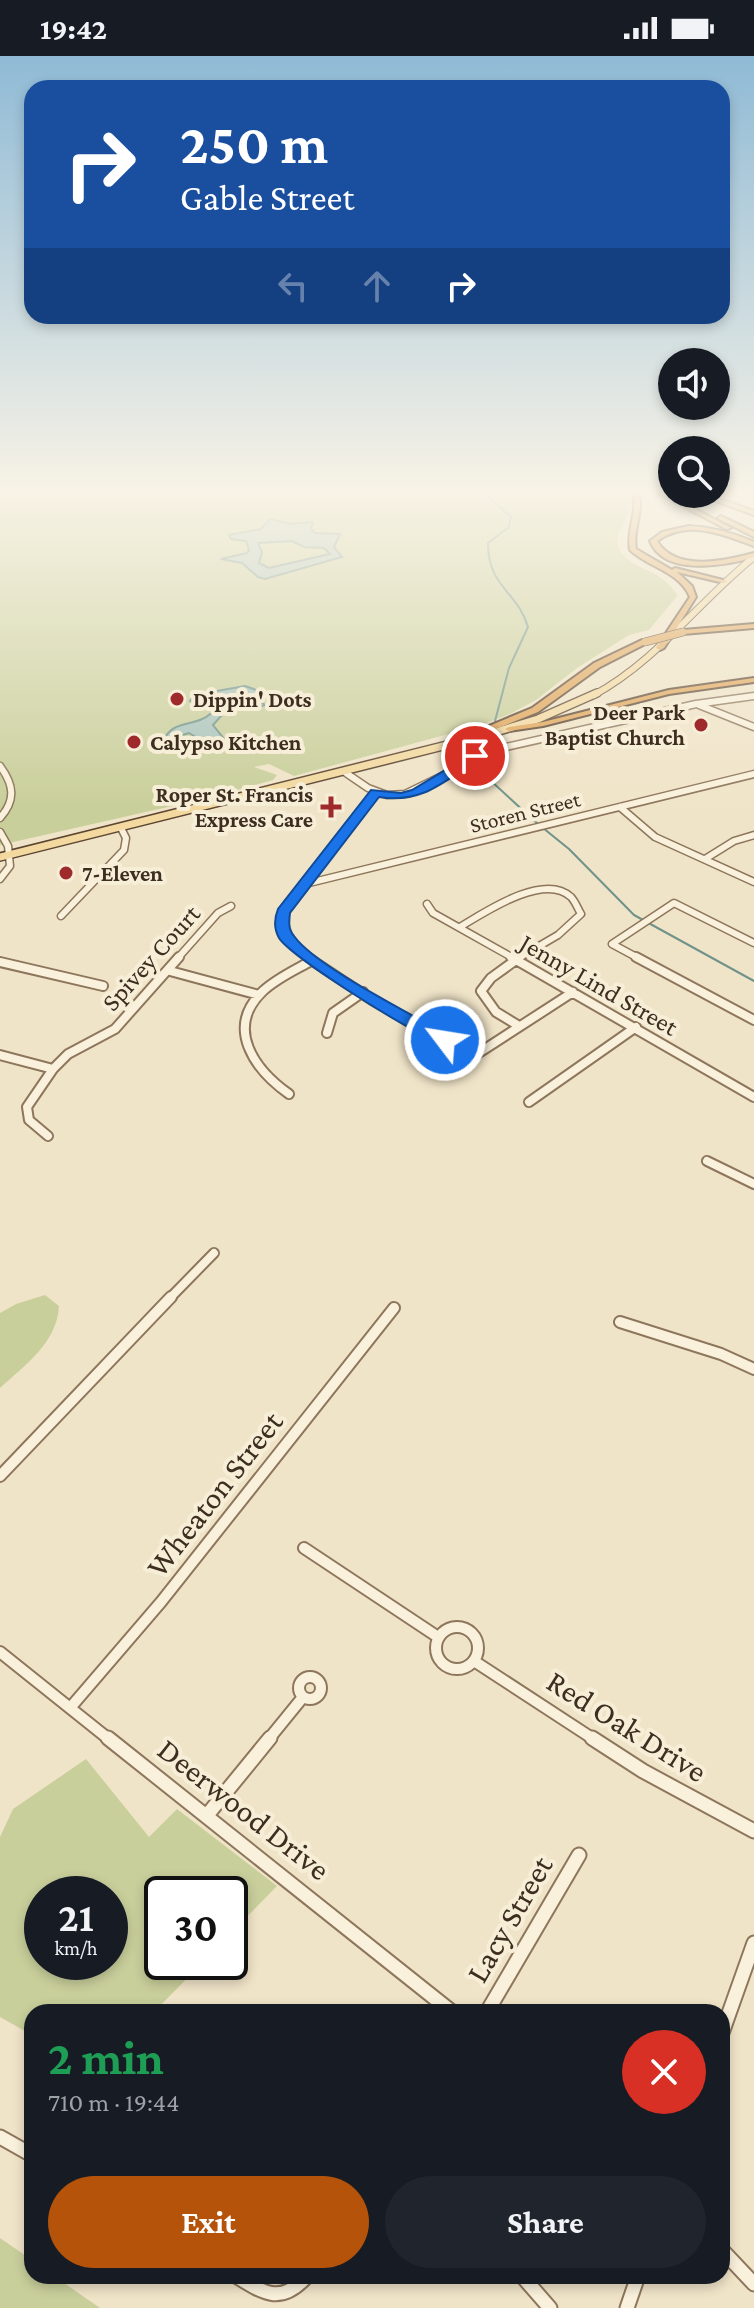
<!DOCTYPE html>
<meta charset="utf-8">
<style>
body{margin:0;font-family:"Crimson Pro",serif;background:#20242c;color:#f1f3f6;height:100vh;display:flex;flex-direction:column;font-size:30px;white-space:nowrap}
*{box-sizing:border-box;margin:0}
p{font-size:26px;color:#9ea1a6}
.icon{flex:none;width:44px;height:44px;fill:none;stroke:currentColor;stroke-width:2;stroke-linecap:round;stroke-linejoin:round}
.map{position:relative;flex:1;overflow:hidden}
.drawer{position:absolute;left:24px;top:1948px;width:706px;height:280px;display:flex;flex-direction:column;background:#171b24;border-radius:24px;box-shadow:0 4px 12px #0003}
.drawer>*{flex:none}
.banner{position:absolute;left:24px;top:24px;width:706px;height:244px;border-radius:24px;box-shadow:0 4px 12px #0003;background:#1a4fa0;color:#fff;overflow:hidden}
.controls{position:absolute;left:658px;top:292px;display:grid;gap:16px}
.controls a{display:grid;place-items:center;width:72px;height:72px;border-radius:50%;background:#171b24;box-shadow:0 4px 12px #0003;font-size:40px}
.speed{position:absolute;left:24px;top:1820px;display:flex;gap:16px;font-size:40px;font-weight:700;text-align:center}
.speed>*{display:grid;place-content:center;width:104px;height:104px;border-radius:50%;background:#171b24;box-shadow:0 4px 12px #0003;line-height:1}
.speed small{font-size:20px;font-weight:400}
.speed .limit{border:4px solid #111;border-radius:12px;background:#fff;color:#111}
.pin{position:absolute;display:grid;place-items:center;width:68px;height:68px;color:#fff;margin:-34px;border:4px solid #fff;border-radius:50%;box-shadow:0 2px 8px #0007}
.me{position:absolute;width:88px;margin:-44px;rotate:301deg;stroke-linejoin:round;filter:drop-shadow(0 0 6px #0008)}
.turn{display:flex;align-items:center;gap:28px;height:168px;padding:0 24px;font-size:36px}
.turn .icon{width:104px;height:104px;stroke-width:2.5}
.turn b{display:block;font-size:56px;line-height:68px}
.lanes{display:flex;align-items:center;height:76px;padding:0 24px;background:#0003;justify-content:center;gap:40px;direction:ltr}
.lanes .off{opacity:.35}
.round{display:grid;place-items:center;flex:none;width:84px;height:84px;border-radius:42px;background:#20242c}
.summary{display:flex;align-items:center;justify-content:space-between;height:136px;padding:0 24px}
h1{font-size:48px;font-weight:700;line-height:60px;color:#1e9e55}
.primary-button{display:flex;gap:16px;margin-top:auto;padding:16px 24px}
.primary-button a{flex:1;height:92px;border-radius:48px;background:#b45309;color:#fff;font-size:32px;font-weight:700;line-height:92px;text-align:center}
.primary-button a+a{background:#20242c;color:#f1f3f6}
.status{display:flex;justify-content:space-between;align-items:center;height:56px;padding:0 40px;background:#171b24;direction:ltr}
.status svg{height:22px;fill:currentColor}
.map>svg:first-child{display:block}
</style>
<div class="status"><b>19:42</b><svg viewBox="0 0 49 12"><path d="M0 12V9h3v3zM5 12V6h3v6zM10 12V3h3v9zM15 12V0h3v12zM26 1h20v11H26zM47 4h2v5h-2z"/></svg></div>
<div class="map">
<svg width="754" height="2252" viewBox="0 0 754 2252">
<rect width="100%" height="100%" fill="#f0e4c8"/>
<path fill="#c9cf9b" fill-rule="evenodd" d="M0 435H625C641 461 610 473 619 493 628 510 652 513 665 525 670 529 674 535 678 539L649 574 629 579 577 612 536 644 508 659 478 670 294 720 269 708 254 711 277 719 273 724 212 741 0 789Z
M45 1239 59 1250C57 1287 25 1309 0 1332V1257L16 1248Z
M86 1703 149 1781 177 1753 277 1830 230 1878V1838H162V1906H203L154 1956H32V1979L0 1961V1781L13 1753ZM42 1838H110V1906H42Z
M0 2182 32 2204V2220H54L100 2252H0Z"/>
<path fill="#a9c4bc" stroke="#6f938a" stroke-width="2" fill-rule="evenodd" d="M270 463 291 468 313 466 311 473 315 477 340 478 334 491 342 501 265 523 258 521 242 507 221 503 247 497 249 494 246 485 231 483 229 479 261 473ZM292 485 304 491 324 492 330 498 269 512 259 507 262 496 258 487Z
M245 630 259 635 256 642 265 649 255 652 240 644 236 653 222 646 234 643C219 638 206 653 190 645L194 639Z
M210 658 222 659 213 669 225 684 209 689 189 677 169 683 166 680C176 664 198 670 210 658Z"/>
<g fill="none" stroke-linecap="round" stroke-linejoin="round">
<path stroke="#6f938a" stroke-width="2" d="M482 435 511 461 509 471 488 487C488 532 517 534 528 571L509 612 495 665
M484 708 479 714 538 768
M543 772 569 793 634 859 754 925"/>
<g stroke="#8d765c" stroke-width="9">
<path id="minor-far3" d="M699 649 754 671
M0 710C14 729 16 744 0 762
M346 717 368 732 387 739 405 738 497 693 696 648 754 640
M620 751 655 781 754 826
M0 776 8 790 10 810 0 823
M705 803 734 785 754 779
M305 828 754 718
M427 848 433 857 515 903
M61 860 124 794 126 782 121 772
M460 871C485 856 544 816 571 841 575 845 578 853 581 858L558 879 517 903
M177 903 218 857 231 850
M310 903 286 880 283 856 376 737
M640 903 612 888 674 847 754 887"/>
</g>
<g stroke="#8d765c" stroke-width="12">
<path id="minor-far2" d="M307 901 372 944 472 1001
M511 901 754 1041
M636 901 754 964
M0 906 103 930
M170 915 259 939
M519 970 496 956 481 935 491 922 520 901
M327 977 333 957 363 936
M0 999 53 1013
M454 1013 573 936
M289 1038C255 1014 224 972 263 935 277 922 295 914 311 905
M529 1046 636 971
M48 1080 29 1064 27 1051 53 1013 68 998 115 973 179 901
M707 1105 754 1128
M169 1243 214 1197"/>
</g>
<g stroke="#8d765c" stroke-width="14">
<path id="minor-far1" d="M620 1266 721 1298 754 1313
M0 1420 171 1241
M304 1492 438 1581
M436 1592a21 21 0 1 1 42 0a21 21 0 1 1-42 0Z
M0 1596 110 1684
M474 1605 595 1684
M299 1632a11 11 0 1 1 22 0a11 11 0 1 1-22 0Z
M70 1652 161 1546 394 1252
M268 1684 303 1641"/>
</g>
<g stroke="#8d765c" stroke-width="17">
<path id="minor" d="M108 1682 452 1956
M592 1682 643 1715 754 1775
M208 1758 270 1682
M487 1956 579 1799
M722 1977 754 1887
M0 2081 32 2099
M722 2194 754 2228
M236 2220C265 2238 281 2249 307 2220
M522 2220 550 2252
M627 2252 638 2220"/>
</g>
<g stroke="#5b4430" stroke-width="8">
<path id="major-far1" d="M594 639C658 604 698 546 754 501"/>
</g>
<g stroke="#5b4430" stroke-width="10">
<path id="major" d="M0 801 483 680 538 663 597 637"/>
</g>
<g stroke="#5b4430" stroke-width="4">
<path id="highway" d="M632 435H638C645 455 632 473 636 493L672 514 675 512 727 525 724 527 677 516 692 530 696 541 664 592 660 594 656 592 690 541C679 515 649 512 630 494 626 473 639 456 632 435Z
M654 435H661L731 472 726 473Z
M697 438H706L754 455V459Z
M721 460 754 476V481L719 463 718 462Z
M689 470C712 471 733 477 754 486V490C721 478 688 463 657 485 676 516 724 505 754 497V501C729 509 677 518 657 496 654 493 652 489 650 485L662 476Z
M754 568V572L683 578 679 576 683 574Z
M642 584 649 586 600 611 538 656 448 692 441 690 532 652 594 607Z
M754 622V626L669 638 543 670 509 675 505 673 509 671 543 666 669 634Z"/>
</g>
<use href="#minor-far3" stroke="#faf1dc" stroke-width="6"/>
<use href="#minor-far2" stroke="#faf1dc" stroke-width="8"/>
<use href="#minor-far1" stroke="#faf1dc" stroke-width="10"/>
<use href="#minor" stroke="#faf1dc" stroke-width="13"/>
<use href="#major-far1" stroke="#f3d9a0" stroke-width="6"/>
<use href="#major" stroke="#f3d9a0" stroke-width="7"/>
<use href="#highway" fill="#e0a458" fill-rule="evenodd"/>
<g stroke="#5b4430" stroke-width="9" stroke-linecap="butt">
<path id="highway-bridge" d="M645 586 683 576"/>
</g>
<use href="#highway-bridge" stroke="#e0a458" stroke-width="7"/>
</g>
<linearGradient id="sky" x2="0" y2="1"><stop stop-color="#8fbad6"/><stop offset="0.58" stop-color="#f8f3e6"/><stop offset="1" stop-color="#f8f3e6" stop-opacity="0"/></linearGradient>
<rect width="754" height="750" fill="url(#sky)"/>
<path fill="#1a73e8" stroke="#114b97" stroke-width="2" d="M475 696 481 700 479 703C444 725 423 748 379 741L290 857C289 865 288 873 294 880 316 911 414 959 451 981L453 984 445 989C421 983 292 902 279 882 274 873 274 863 278 853L371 734 401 737 412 734Z"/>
<g fill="#9e2a2b" stroke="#f7eed8" stroke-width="3">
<circle cx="177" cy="643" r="8"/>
<circle cx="701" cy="669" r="8"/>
<circle cx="134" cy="686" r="8"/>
<path d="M327 739h8v8h8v8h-8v8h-8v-8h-8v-8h8z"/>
<circle cx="66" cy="817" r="8"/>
</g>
<g text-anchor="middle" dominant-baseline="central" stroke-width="8" stroke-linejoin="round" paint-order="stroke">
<g font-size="22" font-weight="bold" fill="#3d2e20" stroke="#f7eed8" text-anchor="start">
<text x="193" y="643">Dippin' Dots</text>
<text x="685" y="656" text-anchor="end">Deer Park<tspan x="685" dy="25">Baptist Church</tspan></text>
<text x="150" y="686">Calypso Kitchen</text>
<text x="313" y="738" text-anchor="end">Roper St. Francis<tspan x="313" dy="25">Express Care</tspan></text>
<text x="82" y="817">7-Eleven</text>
</g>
<g font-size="22" fill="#3d2e20" stroke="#f7eed8">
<text transform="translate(525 756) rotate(-14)">Storen Street</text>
</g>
<g font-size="26" fill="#3d2e20" stroke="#f7eed8">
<text transform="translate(151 902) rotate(-48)">Spivey Court</text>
<text transform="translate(599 929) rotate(30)">Jenny Lind Street</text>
</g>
<g font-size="32" fill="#3d2e20" stroke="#f7eed8">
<text transform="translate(214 1438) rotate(-52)">Wheaton Street</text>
<text transform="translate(627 1670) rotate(32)">Red Oak Drive</text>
<text transform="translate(244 1753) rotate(38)">Deerwood Drive</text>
<text transform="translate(509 1863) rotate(-60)">Lacy Street</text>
</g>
</g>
</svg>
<div class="controls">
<a><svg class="icon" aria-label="sound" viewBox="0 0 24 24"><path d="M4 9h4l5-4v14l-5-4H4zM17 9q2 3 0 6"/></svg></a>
<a><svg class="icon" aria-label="search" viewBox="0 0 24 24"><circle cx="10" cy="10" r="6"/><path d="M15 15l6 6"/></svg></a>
</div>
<div class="speed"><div>21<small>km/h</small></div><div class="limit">30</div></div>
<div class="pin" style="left:475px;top:700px;background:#d93025"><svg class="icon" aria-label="arrive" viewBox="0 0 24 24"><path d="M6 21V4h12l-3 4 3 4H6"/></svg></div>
<svg class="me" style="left:445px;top:984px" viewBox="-20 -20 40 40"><circle r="17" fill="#1a73e8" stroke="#fff" stroke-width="3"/><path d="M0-11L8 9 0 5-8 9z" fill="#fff"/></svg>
<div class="banner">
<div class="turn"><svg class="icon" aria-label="right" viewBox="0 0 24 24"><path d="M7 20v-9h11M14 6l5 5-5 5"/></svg><div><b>250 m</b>Gable Street</div></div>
<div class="lanes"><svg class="icon off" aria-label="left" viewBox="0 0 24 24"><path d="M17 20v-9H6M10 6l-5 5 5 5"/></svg><svg class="icon off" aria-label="ahead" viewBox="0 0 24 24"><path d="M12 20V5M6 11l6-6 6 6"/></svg><svg class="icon" aria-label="right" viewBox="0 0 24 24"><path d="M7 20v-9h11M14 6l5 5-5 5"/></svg></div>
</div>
<section class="drawer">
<div class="summary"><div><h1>2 min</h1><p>710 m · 19:44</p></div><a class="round" style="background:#d93025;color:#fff"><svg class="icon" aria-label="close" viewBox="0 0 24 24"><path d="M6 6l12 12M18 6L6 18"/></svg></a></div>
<div class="primary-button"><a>Exit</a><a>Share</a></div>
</section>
</div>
